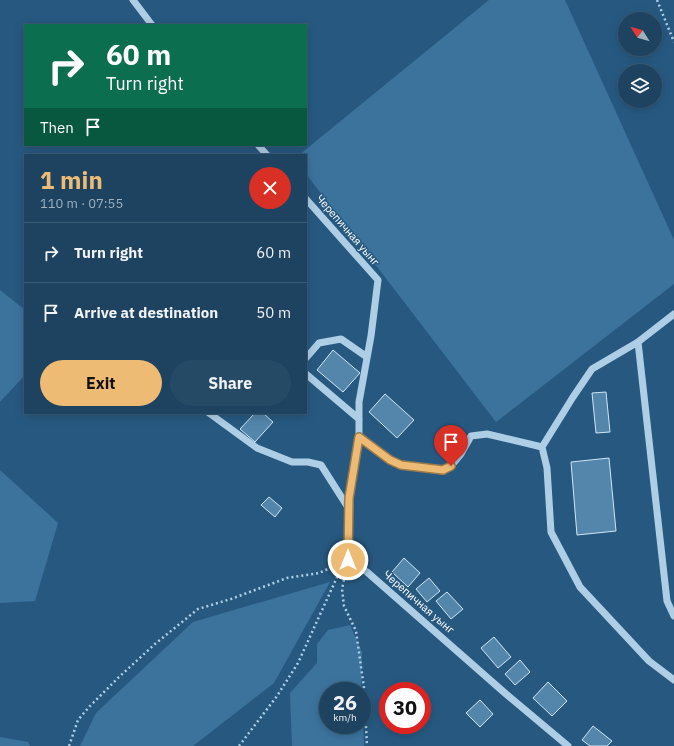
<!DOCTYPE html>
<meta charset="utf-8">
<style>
body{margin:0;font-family:"IBM Plex Sans",sans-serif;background:#254a66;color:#f1f3f6;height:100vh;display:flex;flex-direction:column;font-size:15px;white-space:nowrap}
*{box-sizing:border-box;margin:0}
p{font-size:13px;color:#a0b0bd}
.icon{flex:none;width:22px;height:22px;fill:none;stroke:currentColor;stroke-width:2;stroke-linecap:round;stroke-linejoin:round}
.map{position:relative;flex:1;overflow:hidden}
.sheet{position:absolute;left:24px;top:154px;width:283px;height:260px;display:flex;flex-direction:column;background:#1d4360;border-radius:0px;box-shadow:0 2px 10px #0003,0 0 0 1px #3b5c75}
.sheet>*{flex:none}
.hud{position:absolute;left:24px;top:24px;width:283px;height:122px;border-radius:0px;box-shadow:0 2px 10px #0003,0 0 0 1px #3b5c75;background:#0b6e4f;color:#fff;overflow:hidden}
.needle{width:26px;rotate:307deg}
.tools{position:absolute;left:618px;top:12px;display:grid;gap:8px}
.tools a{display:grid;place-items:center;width:44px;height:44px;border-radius:50%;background:#1d4360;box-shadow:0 2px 10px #0003,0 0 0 1px #3b5c75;font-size:20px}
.speed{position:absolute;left:319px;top:682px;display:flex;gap:8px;font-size:20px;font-weight:700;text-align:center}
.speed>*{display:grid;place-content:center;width:52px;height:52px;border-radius:50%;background:#1d4360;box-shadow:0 2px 10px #0003,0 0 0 1px #3b5c75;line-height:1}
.speed small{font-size:10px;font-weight:400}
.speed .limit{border:6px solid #d22;background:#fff;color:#111}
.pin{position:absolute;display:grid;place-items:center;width:34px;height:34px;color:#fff;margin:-41px -17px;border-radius:50% 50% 50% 0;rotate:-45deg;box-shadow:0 0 4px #0007}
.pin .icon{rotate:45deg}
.me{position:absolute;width:44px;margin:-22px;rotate:0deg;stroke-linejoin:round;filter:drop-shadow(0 0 3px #0008)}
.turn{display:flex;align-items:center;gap:14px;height:84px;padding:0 16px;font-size:18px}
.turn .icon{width:52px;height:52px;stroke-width:2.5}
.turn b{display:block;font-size:28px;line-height:34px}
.then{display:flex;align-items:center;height:38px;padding:0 16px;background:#0003;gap:8px;font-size:15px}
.round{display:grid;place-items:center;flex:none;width:42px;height:42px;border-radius:21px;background:#254a66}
.headline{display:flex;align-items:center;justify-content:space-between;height:68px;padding:0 16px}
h1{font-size:24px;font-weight:700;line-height:30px;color:#eebb74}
.action{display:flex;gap:8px;margin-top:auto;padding:8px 16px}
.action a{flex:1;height:46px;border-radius:24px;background:#eebb74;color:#111;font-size:16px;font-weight:700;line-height:46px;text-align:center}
.action a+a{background:#254a66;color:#f1f3f6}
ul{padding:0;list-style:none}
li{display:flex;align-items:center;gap:12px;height:60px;padding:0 16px;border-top:1px solid #3b5c75}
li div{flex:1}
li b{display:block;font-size:15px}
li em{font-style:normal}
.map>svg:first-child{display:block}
</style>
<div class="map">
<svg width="674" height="746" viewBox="0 0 674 746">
<rect width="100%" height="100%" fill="#275980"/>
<path fill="#3c739d" d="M489 0H565L674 240V284L496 422 306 174V155H299Z
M0 290 25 310V375L0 402Z
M0 470 58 523 35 601 0 603Z
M330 582 274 683 193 746H80L96 713 193 622Z
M350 625 362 652 361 691H328V725H362V702L364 746H292L290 693 317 663V644L328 630Z
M0 737 28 742 30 746H0Z"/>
<path fill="#5485aa" stroke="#d1e6f5" d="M333 350 360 373 343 392 317 370Z
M606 392 610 432 596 433 592 393Z
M385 394 414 420 397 438 369 412Z
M255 413H263L273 422 255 442 240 429Z
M609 458 616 531 577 535 571 462Z
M269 497 282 508 275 517 261 505Z
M404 558 420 573 408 587 392 572Z
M429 578 440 591 427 602 416 589Z
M447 592 463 609 451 619 436 601Z
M494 637 511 657 498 668 481 648Z
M520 660 530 672 515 685 505 674Z
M548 682 567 701 552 716 533 698Z
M480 700 493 714 480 727 466 713Z
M593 726 612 741 607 746H590L582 740Z"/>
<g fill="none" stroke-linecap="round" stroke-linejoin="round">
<path stroke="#aecee6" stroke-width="2.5" stroke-dasharray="2 3" stroke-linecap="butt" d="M657 0 674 42
M346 570 342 589 344 606 356 631 364 688 367 746
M69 746 78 720 89 707 119 677 155 644 198 609 231 599 287 578 319 573 341 563
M239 746 277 696 298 663 338 575 344 567"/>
<path stroke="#aecee6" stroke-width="7" d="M133 0 152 25
M258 145 267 155
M306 199 378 280 371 336 359 402V437L349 498 348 560 367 572 506 694 568 746
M674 314 638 342 592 369 573 397 542 447 547 468 551 532 580 587 649 661 674 680
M638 342 667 601 674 616
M306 358 319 343 341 339 367 357
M306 374 359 419
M209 413 257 448 292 462H308L321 465 349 509
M359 437 390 460 401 465 443 471 451 466 461 454 471 436 487 434 542 447"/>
</g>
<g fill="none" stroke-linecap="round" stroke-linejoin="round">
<g stroke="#9b7a4b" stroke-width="10">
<path id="route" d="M348 560 349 498 359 437 390 460 401 465 443 470 451 466"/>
</g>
<use href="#route" stroke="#eebb74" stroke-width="7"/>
</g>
<g text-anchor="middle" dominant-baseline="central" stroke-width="3" stroke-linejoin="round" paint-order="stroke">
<g font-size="11" fill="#fff" stroke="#275980">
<text transform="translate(348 230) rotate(49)">Черепичная уынг</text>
<text transform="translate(419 602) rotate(41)">Черепичная уынг</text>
</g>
</g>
</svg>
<div class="tools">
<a><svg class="needle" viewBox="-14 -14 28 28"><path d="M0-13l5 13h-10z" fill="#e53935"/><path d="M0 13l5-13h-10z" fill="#a0b0bd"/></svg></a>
<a><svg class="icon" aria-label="layers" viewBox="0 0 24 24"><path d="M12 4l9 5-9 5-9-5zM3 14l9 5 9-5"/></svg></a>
</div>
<div class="speed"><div>26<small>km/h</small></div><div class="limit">30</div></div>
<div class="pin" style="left:451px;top:466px;background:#d93025"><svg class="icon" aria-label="arrive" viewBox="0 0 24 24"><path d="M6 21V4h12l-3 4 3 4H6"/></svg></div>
<svg class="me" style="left:348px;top:560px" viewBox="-20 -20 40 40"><circle r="17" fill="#eebb74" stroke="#fff" stroke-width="3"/><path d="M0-11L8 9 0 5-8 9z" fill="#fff"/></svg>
<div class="hud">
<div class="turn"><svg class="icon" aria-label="right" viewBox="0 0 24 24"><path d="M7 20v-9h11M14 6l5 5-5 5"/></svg><div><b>60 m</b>Turn right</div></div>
<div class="then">Then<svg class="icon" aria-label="arrive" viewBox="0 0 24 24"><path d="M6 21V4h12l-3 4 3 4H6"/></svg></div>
</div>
<section class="sheet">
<div class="headline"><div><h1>1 min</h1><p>110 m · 07:55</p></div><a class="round" style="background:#d93025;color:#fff"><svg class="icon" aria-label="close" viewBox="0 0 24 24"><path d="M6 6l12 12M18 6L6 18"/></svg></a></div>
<ul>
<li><svg class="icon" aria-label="right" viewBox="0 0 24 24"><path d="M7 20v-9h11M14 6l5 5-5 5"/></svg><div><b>Turn right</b></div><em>60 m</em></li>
<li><svg class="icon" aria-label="arrive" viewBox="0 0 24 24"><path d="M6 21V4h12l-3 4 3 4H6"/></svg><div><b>Arrive at destination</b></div><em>50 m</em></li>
</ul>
<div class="action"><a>Exit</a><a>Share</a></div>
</section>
</div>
